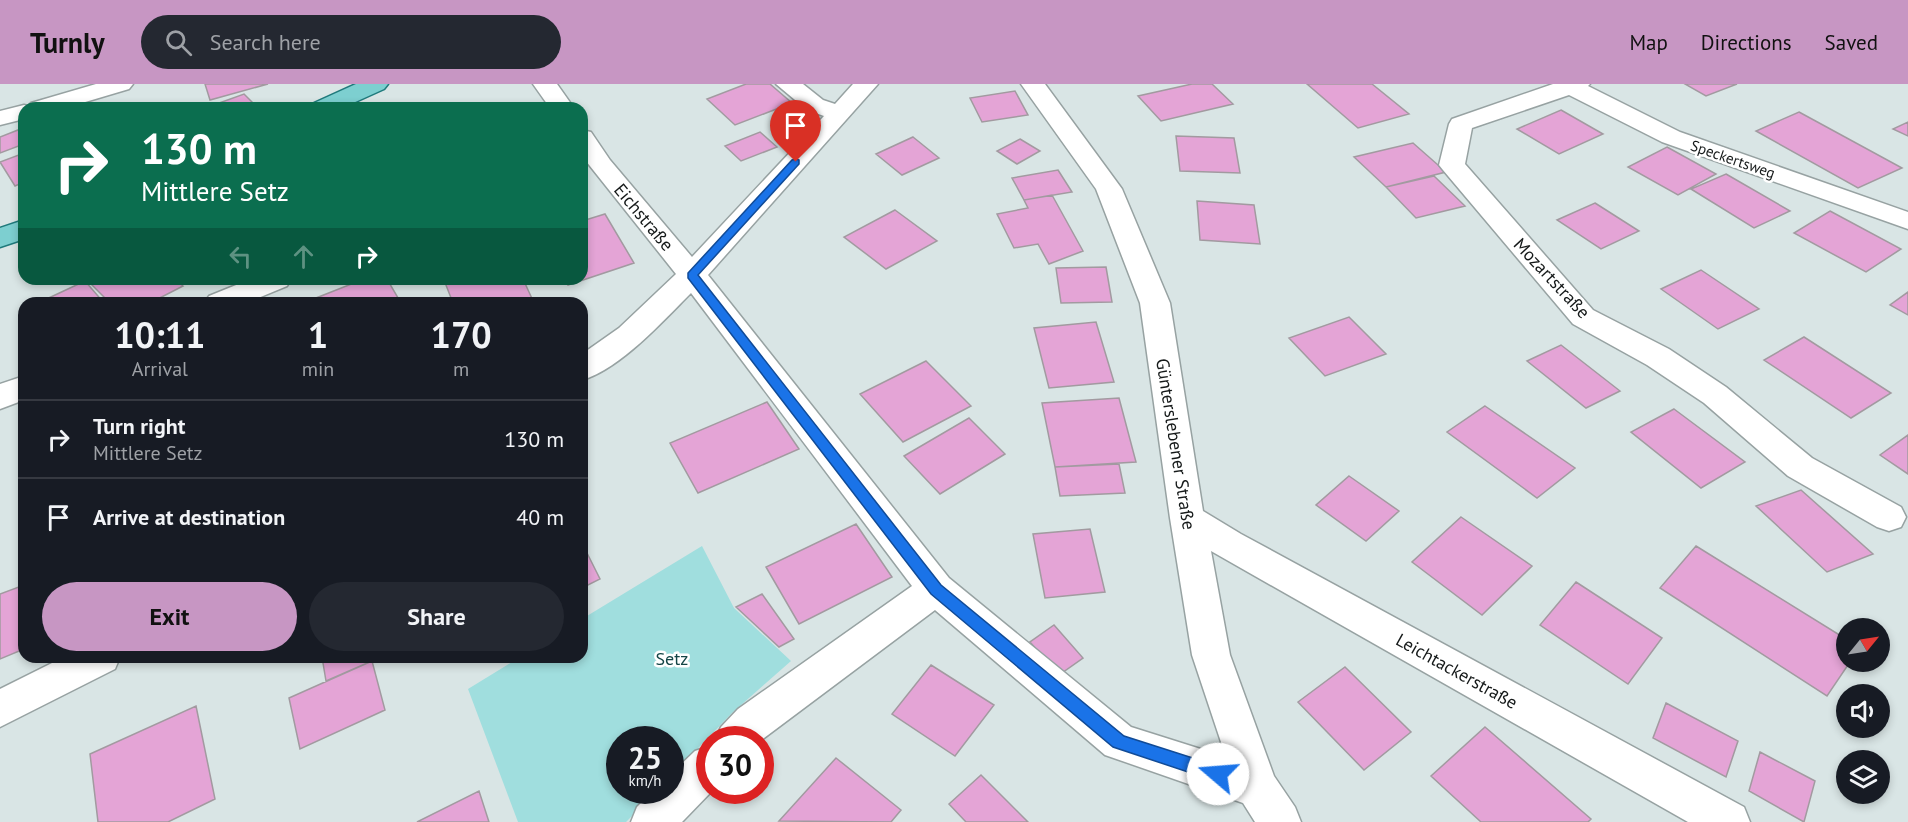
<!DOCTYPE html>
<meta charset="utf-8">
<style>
body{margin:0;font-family:"PT Sans",sans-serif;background:#242831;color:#f1f3f6;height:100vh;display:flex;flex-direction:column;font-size:22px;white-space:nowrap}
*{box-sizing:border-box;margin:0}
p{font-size:20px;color:#9ea1a6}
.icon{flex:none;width:33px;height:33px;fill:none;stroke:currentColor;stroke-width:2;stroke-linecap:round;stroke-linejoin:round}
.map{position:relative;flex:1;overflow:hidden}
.details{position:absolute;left:18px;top:213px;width:570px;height:366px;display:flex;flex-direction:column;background:#171b24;border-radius:18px;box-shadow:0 3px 9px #0003}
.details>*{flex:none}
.banner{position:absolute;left:18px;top:18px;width:570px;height:183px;border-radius:18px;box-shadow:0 3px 9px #0003;background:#0b6e4f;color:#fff;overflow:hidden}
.needle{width:39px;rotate:60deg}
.fabs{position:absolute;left:1836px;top:534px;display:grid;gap:12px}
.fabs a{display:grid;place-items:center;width:54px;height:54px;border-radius:50%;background:#171b24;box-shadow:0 3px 9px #0003;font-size:30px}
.speed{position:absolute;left:606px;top:642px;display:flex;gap:12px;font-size:30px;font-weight:700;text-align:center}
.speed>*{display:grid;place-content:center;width:78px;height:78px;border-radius:50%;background:#171b24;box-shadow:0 3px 9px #0003;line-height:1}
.speed small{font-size:15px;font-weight:400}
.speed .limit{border:9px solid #d22;background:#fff;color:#111}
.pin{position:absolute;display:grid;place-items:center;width:51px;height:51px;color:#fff;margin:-62px -26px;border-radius:50% 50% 50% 0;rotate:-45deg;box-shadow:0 0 6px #0007}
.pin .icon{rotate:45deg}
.me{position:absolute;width:66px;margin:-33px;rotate:288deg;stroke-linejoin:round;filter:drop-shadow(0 0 4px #0008)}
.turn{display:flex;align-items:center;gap:21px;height:126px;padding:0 24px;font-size:27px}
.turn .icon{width:78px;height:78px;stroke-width:2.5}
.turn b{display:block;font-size:42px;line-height:51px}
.lanes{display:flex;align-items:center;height:57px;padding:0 24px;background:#0003;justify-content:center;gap:30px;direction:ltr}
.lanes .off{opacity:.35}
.eta{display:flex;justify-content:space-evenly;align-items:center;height:102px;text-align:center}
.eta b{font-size:36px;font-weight:700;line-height:42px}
.button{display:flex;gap:12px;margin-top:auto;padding:12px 24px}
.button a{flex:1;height:69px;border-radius:36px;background:#c796c3;color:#111;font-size:24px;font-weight:700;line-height:69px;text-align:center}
.button a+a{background:#242831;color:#f1f3f6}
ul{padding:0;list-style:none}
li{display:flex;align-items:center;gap:18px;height:78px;padding:0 24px;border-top:2px solid #363941}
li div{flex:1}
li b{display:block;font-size:22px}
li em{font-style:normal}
header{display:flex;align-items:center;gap:36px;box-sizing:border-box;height:84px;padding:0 30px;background:#c796c3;color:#111}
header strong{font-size:28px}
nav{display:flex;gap:33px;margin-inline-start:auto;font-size:21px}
.search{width:420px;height:54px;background:#242831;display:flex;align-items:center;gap:15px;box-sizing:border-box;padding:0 21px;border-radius:33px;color:#9ea1a6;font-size:22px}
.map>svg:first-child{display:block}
</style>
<header>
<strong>Turnly</strong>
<div class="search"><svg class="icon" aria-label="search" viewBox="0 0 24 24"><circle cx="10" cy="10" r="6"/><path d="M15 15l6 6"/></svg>Search here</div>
<nav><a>Map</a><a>Directions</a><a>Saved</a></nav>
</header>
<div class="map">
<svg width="1908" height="738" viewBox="0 0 1908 738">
<rect width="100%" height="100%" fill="#d9e5e5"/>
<path fill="#a0dede" d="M702 462 734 524 791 577 732 629 671 692 670 656H620V706L657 707 626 738H518L468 605 520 573H582V535Z"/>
<path fill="#e4a4d6" stroke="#a29aa0" stroke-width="1.5" d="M205 0H268L210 16Z
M746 0H770L792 19 735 41 707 15Z
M1192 0H1212L1233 20 1161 37 1138 12Z
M1307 0H1372L1409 30 1358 44Z
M1685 0H1737L1706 12Z
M1015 7 1028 31 982 38 970 14Z
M244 10 258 24 208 23Z
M1561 26 1603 50 1559 70 1517 45Z
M1799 28 1902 84 1858 104 1756 47Z
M1908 38V52L1893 45Z
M18 46 24 54V60L0 69V53Z
M760 48 777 63 741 77 725 62Z
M1176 52 1234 54 1240 89 1180 87Z
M913 53 939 74 902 91 876 70Z
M1020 55 1040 67 1017 80 997 67Z
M1413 59 1446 88 1386 103 1354 73Z
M1667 63 1716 90 1678 111 1628 83Z
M24 69V98L15 102 0 78Z
M1058 86 1072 108 1024 116 1012 94Z
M1726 90 1790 127 1754 144 1691 105Z
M1434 92 1465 122 1416 134 1386 103Z
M1052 111 1083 167 1049 180 1038 160 1014 164 997 130 1028 124 1024 116Z
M1197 117 1254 121 1260 160 1200 156Z
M1595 119 1639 147 1601 165 1557 136Z
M895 126 937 157 886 185 844 153Z
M1830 127 1901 165 1866 188 1794 149Z
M605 130 634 179 568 201 565 195H582V137Z
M1106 183 1112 218 1061 219 1056 184Z
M1701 186 1759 225 1718 245 1661 205Z
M104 195H175L183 202 150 219H110L92 201Z
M364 195H387L401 219H318L316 214Z
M447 195H523L534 219H453L444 196Z
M85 197 104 219H38Z
M1908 208V231L1890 221Z
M1349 233 1386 270 1325 292 1289 254Z
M1096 238 1114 298 1049 304 1034 244Z
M1804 253 1891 309 1851 334 1764 276Z
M1561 261 1620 307 1586 324 1527 277Z
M926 277 971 322 903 358 860 310Z
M1119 314 1136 378 1055 383 1042 319Z
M767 318 799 365 698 409 670 359Z
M1485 322 1575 384 1537 414 1447 348Z
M1674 325 1745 378 1701 404 1631 348Z
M969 334 1005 370 940 410 904 372Z
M1908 351V390L1880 371Z
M1119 380 1125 409 1060 412 1055 383Z
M1349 392 1399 427 1366 457 1316 421Z
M1801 406 1873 470 1827 488 1756 422Z
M1461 433 1532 482 1482 531 1412 478Z
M856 440 892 493 799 540 766 483Z
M1090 445 1105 508 1045 514 1033 450Z
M582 459 600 495 582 504Z
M1696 462 1846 555V578H1850L1827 612 1660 504Z
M1576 498 1662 554 1628 600 1540 541Z
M24 501V565L0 575V510Z
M762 510 794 555 779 563 736 523Z
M1054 541 1083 574 1059 591 1030 558Z
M322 573H381L326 597Z
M372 577 385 626 300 665 289 614Z
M931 581 994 621 955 672 892 630Z
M1345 583 1411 648 1364 686 1298 618Z
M1666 619 1738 657 1726 693 1653 654Z
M196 622 215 715 168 738H98L90 670Z
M1485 643 1591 735 1588 738H1481L1431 692Z
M1760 668 1815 697 1804 738 1749 707Z
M836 674 901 726 891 738 779 737Z
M981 691 1028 738H966L949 720Z
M479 707 489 738H417Z"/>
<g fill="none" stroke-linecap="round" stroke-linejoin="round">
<g stroke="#97a2a2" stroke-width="3">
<path id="minor" d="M96 0H133L129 5 65 24H24V35L0 41V27L24 21 28 22 31 19Z
M533 0H557L574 24H550Z
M776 0H803L823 16 835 20 853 0H878L708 191 949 494 1131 643 1226 673 1192 571 1170 434 1140 219 1096 105 1021 0H1045L1122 105 1170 219 1203 427 1241 450 1744 723 1750 738H1688L1211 467 1230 571 1274 692 1295 723 1301 738H1255L1243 719 1105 671 935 526 760 657 715 656 721 643 738 625 912 502 691 209C663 237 620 285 582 296V270L619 244 676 190 582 72V46L591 48 610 76 692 173 824 32 807 26Z
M1553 0H1590L1588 2 1680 48 1908 128V145L1662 58 1569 11 1472 44 1465 80 1593 226 1669 265 1726 303 1812 374 1901 423 1906 433 1901 443 1889 447 1877 443 1788 392 1704 319 1647 281 1573 240 1443 86 1439 81 1449 40 1452 35Z
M251 195H291L287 202 246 219H204L209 212Z
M24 292V316L0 325V300Z
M64 573H120L115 585 0 643V605Z
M710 662V706H713L682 738H631L637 723 654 706H670V691L695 667Z"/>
</g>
<g stroke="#207a7c" stroke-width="3">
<path id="primary" d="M356 0H388L384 5 342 24H310L314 19Z
M24 136V155L0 163V144Z"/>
</g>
<use href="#minor" fill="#fff" fill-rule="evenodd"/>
<use href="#primary" fill="#7dcfd0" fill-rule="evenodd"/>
</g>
<path fill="#1a73e8" stroke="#114b97" stroke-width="1.5" d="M796 75 799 76V80L698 191 941 501 1124 652 1224 684 1226 690 1224 696 1218 698 1113 663 931 510 688 194V189L792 76Z"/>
<g text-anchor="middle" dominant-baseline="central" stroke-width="5" stroke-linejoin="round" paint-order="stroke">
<g font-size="15" fill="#151919" stroke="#fff">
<text transform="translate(1733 75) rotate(19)">Speckertsweg</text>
</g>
<g font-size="18" fill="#151919" stroke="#fff">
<text transform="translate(644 133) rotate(50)">Eichstraße</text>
<text transform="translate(1552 194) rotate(47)">Mozartstraße</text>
<text transform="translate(1176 360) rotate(81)">Günterslebener Straße</text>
<text transform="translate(1457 587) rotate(29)">Leichtackerstraße</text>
</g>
<g font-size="18" fill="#134546" stroke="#fff">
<text x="672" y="574">Setz</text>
</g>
</g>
</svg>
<div class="fabs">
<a><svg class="needle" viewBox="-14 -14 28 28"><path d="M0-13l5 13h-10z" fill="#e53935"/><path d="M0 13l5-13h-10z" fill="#9ea1a6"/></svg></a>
<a><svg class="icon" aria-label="sound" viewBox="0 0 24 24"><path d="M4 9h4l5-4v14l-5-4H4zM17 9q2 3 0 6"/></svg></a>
<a><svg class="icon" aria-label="layers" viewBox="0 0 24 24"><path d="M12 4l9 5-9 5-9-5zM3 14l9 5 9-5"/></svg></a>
</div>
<div class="speed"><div>25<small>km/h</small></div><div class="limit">30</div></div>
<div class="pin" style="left:796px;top:78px;background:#d93025"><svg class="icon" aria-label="arrive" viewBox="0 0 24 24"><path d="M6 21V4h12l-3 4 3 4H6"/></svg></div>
<svg class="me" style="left:1218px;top:690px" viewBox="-20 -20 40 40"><circle r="19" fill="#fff"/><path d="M0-13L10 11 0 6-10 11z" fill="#1a73e8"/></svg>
<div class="banner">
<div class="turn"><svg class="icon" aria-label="right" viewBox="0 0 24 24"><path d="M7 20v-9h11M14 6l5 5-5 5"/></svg><div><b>130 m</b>Mittlere Setz</div></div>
<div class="lanes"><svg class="icon off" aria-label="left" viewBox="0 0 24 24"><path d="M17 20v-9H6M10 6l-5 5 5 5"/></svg><svg class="icon off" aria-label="ahead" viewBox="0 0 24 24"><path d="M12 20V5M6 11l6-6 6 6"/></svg><svg class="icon" aria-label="right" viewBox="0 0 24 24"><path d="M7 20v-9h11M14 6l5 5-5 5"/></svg></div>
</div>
<section class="details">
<div class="eta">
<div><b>10:11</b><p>Arrival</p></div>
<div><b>1</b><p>min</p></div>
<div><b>170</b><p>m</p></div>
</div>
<ul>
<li><svg class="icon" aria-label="right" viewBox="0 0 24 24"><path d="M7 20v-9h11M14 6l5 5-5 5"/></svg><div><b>Turn right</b><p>Mittlere Setz</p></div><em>130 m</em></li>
<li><svg class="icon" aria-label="arrive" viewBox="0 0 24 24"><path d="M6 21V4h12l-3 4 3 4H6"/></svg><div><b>Arrive at destination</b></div><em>40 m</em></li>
</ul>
<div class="button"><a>Exit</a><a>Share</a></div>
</section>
</div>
